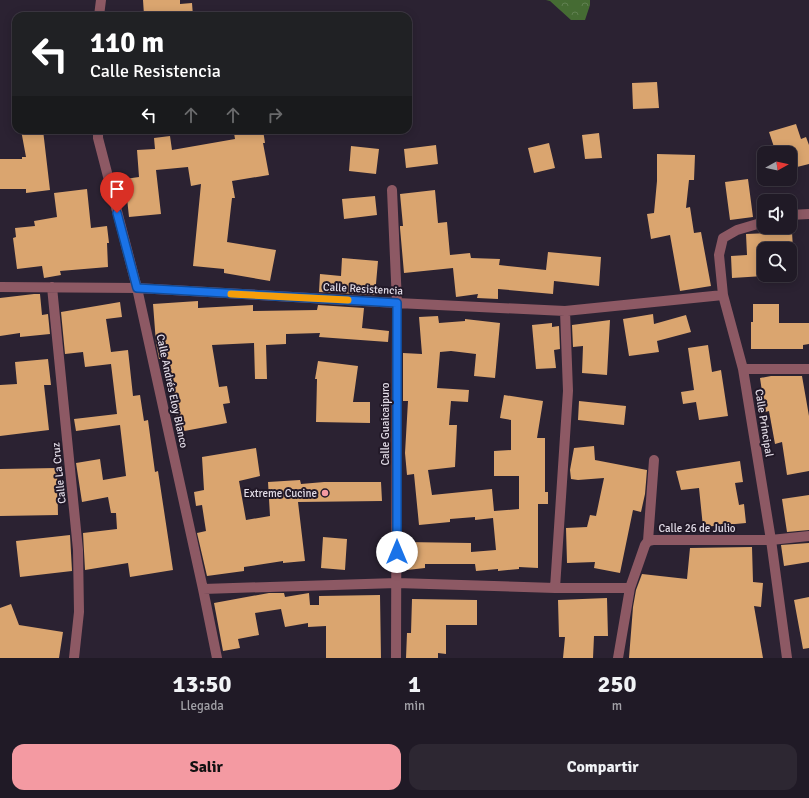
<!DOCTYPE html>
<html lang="es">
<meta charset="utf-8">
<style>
body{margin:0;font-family:Signika,sans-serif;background:#2d2732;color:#f1f3f6;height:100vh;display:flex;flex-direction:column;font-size:15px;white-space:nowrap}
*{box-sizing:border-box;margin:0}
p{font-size:13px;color:#a2a1a7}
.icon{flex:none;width:22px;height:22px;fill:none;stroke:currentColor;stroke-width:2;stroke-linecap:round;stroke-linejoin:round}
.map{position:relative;height:658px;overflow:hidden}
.details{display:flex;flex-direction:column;background:#201a26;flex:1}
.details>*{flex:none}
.hud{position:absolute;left:12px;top:12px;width:400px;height:122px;border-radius:12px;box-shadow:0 2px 10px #0003,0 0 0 1px #3d3843;background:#202124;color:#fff;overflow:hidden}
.needle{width:26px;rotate:82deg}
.controls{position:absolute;left:757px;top:146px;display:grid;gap:8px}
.controls a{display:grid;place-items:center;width:40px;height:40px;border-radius:8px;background:#201a26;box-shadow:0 2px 10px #0003,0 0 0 1px #3d3843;font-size:20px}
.pin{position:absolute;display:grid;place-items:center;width:34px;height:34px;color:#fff;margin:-41px -17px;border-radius:50% 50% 50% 0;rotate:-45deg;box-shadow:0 0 4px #0007}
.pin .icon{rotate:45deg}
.me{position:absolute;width:44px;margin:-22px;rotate:0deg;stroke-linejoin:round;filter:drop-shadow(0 0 3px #0008)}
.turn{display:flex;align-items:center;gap:14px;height:84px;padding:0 12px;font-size:18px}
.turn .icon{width:52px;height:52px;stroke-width:2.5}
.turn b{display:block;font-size:28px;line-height:34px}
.lanes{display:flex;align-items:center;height:38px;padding:0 12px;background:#0003;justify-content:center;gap:20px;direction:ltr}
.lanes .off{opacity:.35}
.eta{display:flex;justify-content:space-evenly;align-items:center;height:68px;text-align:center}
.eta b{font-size:24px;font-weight:700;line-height:28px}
.button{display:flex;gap:8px;margin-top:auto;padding:8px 12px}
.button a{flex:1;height:46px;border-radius:12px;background:#f49aa2;color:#111;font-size:16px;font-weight:700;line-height:46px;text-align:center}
.button a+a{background:#2d2732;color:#f1f3f6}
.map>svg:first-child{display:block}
</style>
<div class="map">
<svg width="809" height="658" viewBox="0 0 809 658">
<defs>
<pattern id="forest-crowns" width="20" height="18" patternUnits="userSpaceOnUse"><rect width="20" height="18" fill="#456b33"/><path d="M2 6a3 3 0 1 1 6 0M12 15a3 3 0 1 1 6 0" fill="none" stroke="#608051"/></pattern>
</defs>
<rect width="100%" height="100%" fill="#2b2232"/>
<path fill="url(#forest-crowns)" d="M546 0H590V5L585 20H571L550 1Z"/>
<path fill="#daa56f" d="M143 0H180V4L192 3 193 16H171L170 13 144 15Z
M657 82 659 108 633 109 632 83Z
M796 124 801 139 806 137 809 145V164L797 167 794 158 790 159V153H786L784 147 775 150 769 132Z
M21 130H43L50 190 26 193V189H0V159H22V157H26Z
M253 130H263L265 143H263L269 175 232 181 235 198H232L227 242 276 250 270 281 224 273V269L193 266 201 184 191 186 188 167 156 170 161 214 129 217 125 179 139 177 137 150 155 149 154 138 170 136 172 150 235 139 234 133Z
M599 133 602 158 585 159 582 135Z
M549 143 555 168 534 173 528 148Z
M436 145 438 164 406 168 404 149Z
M351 146 379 149 376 174 349 171Z
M657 154 695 155 694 180H689L686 208 690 207 694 233 701 232 711 286 680 291 670 235 651 239 647 214 654 213 657 181Z
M748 179 753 217 730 220 725 182Z
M87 189 91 228 107 226 109 243H107L108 267 60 271 61 275 44 278 42 266 17 269 13 238 16 237 15 228 35 226 34 221 57 217 54 193Z
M435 190 438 223 447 222 450 255 470 253 471 258 500 259 499 265 546 270 548 252 601 257 599 286 554 281 553 294 498 289V299L477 298 478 294 456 297 453 268 404 273 400 228V226H403L400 194Z
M375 196 377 215 344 219 342 199Z
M792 232 793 249H764V276L732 278 731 256 747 255 746 234Z
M342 258 378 261 375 295 319 292 320 274 341 276Z
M34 294H40L42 315 48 314 50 334 20 337V333L0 336V298Z
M198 301V308L253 305V311L317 310 318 305 364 308 362 328 389 331 388 342 319 337 320 333 286 334V344L266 345 267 379H255L254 343 212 345 219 387 227 386 230 403 223 404 227 423 179 432 167 358 159 359 156 343 153 304Z
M120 302 122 317 106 319 111 352 128 350 133 396 140 395 144 421 148 420 155 472 158 471 173 570 130 577 128 563 85 570 83 533 117 529 116 513H111L108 497 82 502 76 463 100 459 103 480 126 476 120 425 76 431 74 419 117 414 111 364 85 367 83 352 65 354 61 312Z
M753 304H779V323H809V344L803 345V349H751V322H753Z
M653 314 654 324 686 315 691 332 657 341 659 352 629 356 623 319Z
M438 316 439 323 465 321V319L500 323 495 378 474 376 476 354 451 351 440 352 437 388 469 390 468 402 451 401 449 425H457L455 467 428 470 432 495 492 489 494 511 519 509V476H494V451L511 450V420L500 418 504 395 543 401 537 438H545V492H548V504H538V568L519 567V569L498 571V569L476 571 475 564H425V568L407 570 404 542 471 543V552L496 550 493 518 475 520V517L450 519V522L419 525 414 474 407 475 405 453 408 401H403V353L422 354 419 317Z
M610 320 607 375 582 373 583 346 573 347 572 325Z
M552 323V327L559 326 560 349 554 350 556 368 536 369 532 325Z
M708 345 712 372 721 370 728 416 699 420 696 402 683 404 681 392 694 390 688 348Z
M48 359 51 385H44L49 430 0 436V385L17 384 15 362Z
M318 361 358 366 353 402H370V423L316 422 317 379H315Z
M771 376H802L809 416V471L787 475 782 442 775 444 769 411 765 412 760 378Z
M579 401 626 406 624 425 578 420Z
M594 446 595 460 647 470 645 494 641 512 633 510 620 573 594 568 595 562 567 563 566 528 587 527 590 515 596 516 604 478 578 480 571 479 570 470 574 448Z
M256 448 260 476 239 481 246 520 270 516 268 482 300 480 301 484 324 482H381L382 501 298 502 305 561 283 563V561L244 567V571L207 576 197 533 206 531 202 505 196 506 194 492 204 490 202 457Z
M740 461 743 482 735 483 739 505 744 504 746 523 703 527 699 488 681 490 676 471Z
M57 468 58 515 0 516V469Z
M809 495V530L787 532 782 499Z
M70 535 72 571 20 577 16 541Z
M323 537 347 539 345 570 321 568Z
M809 543V562L784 566 781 545Z
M752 547 753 582 763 583 761 607 754 606 763 658H629L633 607 636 590 642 574 687 579 690 548Z
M269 593H284L285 597 309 593 310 605H319V596L380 595 381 658H326V626L308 627V623L285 627 281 609 255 613 259 635 238 639 240 648 223 651 214 603Z
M809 597V648L803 649 794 600Z
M607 598 608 636H594L593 658H563L565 637H559L558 600Z
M412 599 477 600V625H446V654L438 653V658H406L407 633H411Z
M11 604 19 625 63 632 59 658H0V608Z"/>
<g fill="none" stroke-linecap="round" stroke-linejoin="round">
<path stroke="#8d5964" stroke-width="10" d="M99 16 101 0
M98 130V138L137 288 203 589 217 658
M392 190 397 303 396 658
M790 215 809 214
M764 222 737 230 723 238 719 255 723 295 743 369 771 540 787 658
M0 287 137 288 397 303 565 311 723 295
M52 287 78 550 79 612 74 658
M743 369H809
M648 541 654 460
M555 588 568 391 565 311
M203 589 397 583 555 588H630
M618 658 630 588 645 545 648 541 653 540H771L809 536"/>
</g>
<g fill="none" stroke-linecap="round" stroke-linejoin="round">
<g stroke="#114b97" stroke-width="10">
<path id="route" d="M117 213 137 288 397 303V552"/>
</g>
<use href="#route" stroke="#1a73e8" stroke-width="7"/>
<path stroke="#f59e0b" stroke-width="7" d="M231 294 348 300"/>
</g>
<circle fill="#f49aa2" stroke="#221928" stroke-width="1.5" cx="325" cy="493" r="4"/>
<g text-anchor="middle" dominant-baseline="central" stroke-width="4" stroke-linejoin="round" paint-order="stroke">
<g font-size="11" fill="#e2dce7" stroke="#221928">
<text transform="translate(363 289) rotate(3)">Calle Resistencia</text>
<text transform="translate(172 391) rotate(78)">Calle Andrés Eloy Blanco</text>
<text transform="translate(764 423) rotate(81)">Calle Principal</text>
<text transform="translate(385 424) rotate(-90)">Calle Guaicaipuro</text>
<text transform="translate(59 473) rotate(-96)">Calle La Cruz</text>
<text x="697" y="528">Calle 26 de Julio</text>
</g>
<g font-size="11" fill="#e2dce7" stroke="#221928" text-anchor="end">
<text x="317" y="493">Extreme Cucine</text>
</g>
</g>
</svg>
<div class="controls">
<a><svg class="needle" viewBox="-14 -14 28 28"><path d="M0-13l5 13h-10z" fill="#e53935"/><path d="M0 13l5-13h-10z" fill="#a2a1a7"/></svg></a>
<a><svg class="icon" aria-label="sound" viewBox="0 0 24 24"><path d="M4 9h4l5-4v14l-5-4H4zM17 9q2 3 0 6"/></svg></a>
<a><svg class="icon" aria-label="search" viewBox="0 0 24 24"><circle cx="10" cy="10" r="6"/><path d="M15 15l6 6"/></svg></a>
</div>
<div class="pin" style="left:117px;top:213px;background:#d93025"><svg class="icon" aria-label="arrive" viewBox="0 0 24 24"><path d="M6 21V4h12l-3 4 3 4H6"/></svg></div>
<svg class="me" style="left:397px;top:552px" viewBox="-20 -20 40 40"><circle r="19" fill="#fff"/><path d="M0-13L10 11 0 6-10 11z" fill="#1a73e8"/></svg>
<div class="hud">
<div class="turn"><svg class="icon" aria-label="left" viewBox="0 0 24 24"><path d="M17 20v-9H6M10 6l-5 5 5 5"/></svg><div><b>110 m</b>Calle Resistencia</div></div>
<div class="lanes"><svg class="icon" aria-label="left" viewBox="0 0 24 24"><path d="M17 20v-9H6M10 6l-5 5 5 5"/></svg><svg class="icon off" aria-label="ahead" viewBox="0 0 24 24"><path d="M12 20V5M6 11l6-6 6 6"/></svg><svg class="icon off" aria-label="ahead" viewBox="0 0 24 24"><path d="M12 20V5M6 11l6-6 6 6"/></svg><svg class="icon off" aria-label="right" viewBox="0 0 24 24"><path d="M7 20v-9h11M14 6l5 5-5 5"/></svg></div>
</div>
</div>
<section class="details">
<div class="eta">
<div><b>13:50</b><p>Llegada</p></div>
<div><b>1</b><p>min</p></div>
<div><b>250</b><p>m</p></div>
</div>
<div class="button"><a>Salir</a><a>Compartir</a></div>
</section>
